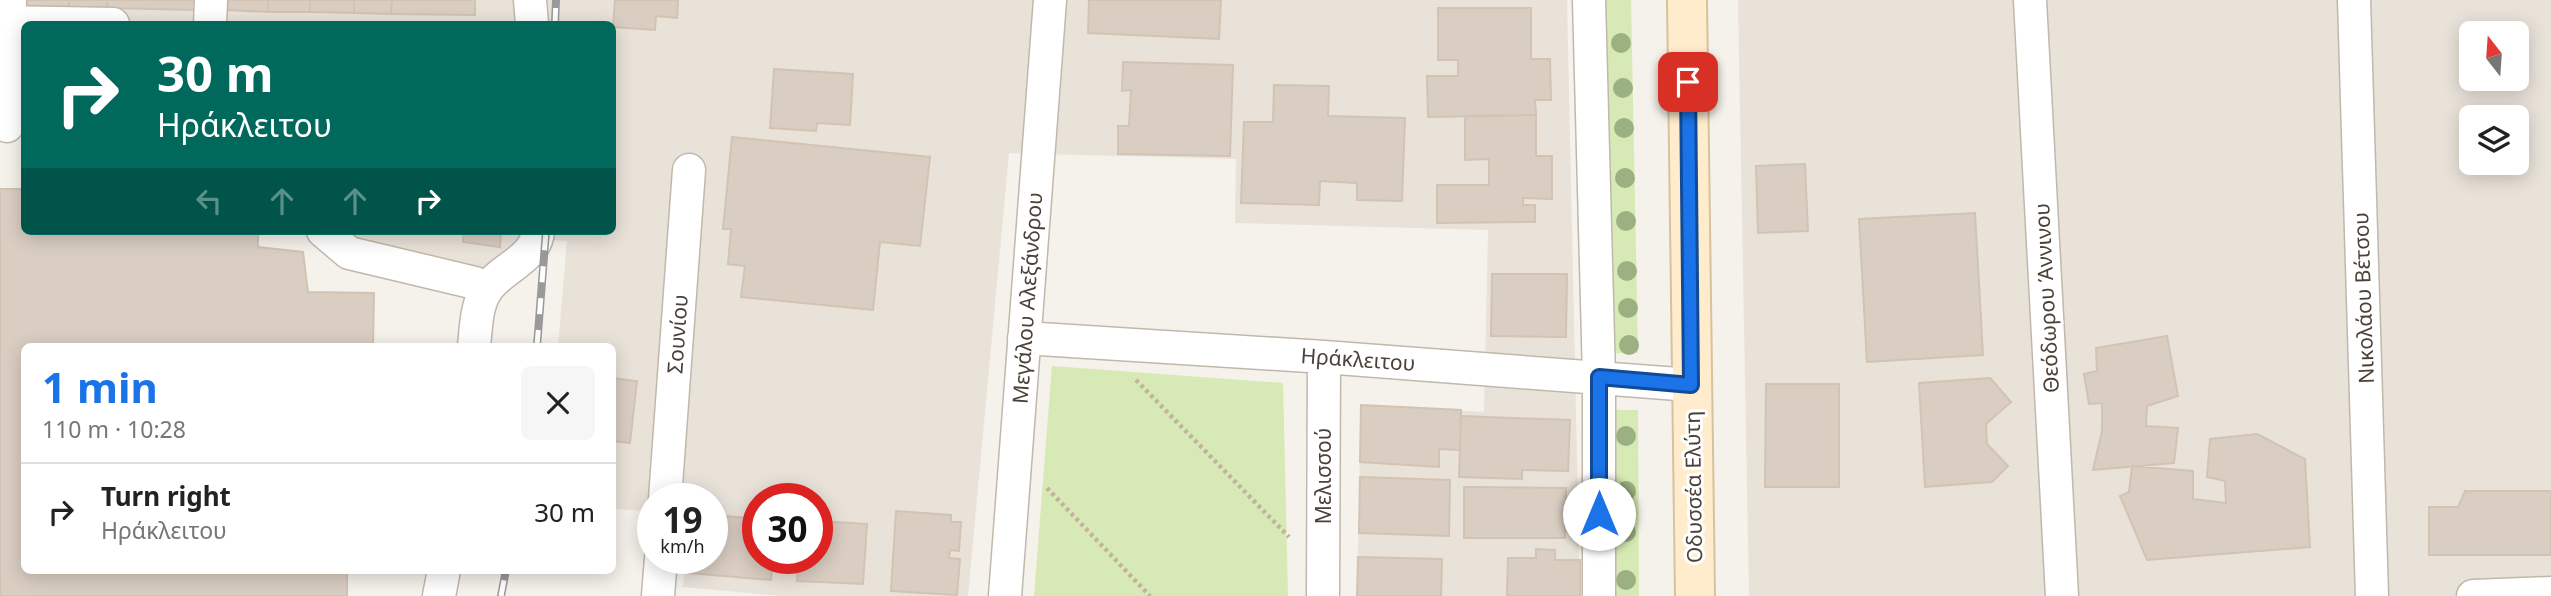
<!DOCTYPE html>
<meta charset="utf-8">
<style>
body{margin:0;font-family:"Noto Sans",sans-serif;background:#f6f6f6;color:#222;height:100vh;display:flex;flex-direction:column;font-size:26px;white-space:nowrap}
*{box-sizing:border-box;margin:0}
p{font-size:23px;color:#767676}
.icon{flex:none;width:38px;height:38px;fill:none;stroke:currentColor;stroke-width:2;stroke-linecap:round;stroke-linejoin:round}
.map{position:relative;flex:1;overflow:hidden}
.sheet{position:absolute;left:21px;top:343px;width:595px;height:231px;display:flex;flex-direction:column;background:#fff;border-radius:10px;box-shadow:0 4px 18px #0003}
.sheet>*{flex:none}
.guide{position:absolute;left:21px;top:21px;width:595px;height:214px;border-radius:10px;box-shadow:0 4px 18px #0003;background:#00695c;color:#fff;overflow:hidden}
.needle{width:46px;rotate:343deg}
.fabs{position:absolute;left:2459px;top:21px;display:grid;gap:14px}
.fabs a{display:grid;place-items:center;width:70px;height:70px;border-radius:10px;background:#fff;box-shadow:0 4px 18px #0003;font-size:35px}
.speed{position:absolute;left:637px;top:483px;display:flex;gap:14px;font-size:35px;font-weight:700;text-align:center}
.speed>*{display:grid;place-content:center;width:91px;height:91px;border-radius:50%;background:#fff;box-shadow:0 4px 18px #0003;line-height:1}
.speed small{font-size:18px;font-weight:400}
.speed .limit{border:10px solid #d22;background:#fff;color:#111}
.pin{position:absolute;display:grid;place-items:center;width:60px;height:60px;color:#fff;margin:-30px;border-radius:14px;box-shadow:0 4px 10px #0006}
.me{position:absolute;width:77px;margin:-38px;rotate:0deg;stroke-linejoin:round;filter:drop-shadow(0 0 5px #0008)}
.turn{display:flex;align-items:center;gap:24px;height:147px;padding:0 21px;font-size:32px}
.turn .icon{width:91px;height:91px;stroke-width:2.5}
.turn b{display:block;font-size:49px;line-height:60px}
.lanes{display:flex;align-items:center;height:66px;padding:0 21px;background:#0003;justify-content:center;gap:35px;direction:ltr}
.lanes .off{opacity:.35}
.round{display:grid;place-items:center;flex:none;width:74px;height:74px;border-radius:10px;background:#f6f6f6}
.overview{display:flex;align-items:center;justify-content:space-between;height:119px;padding:0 21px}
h1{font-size:42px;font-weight:700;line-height:52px;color:#1a73e8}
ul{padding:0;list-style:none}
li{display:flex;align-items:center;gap:21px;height:98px;padding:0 21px;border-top:2px solid #e0e0e0}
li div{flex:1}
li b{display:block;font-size:26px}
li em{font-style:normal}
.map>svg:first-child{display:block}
</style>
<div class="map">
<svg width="2551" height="596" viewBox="0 0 2551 596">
<rect width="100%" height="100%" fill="#f5f1eb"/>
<path fill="#e9e2d9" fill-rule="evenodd" d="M0 0H1567L1580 596H1357L1361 405 1484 412 1488 230 1235 223 1236 159 1009 153 968 596H781L683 587 686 558H712V499H653V511L613 509 612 346H558L567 241 531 239 520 252 472 272 371 250 354 237 349 231H612V24H24V95L0 94ZM758 499H817V558H758Z
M1738 0H2551V596H1749ZM2471 33H2516V79H2471ZM2471 117H2516V163H2471Z"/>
<path fill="#d7e9b4" d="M1605 0H1631L1638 353H1614Z
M1052 366 1283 383 1288 596H1034Z
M1615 410H1638L1639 596H1616Z"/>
<path fill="#dacec3" stroke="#d2c3b3" stroke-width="2" d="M21 0H69V7L21 6Z
M69 0H107V8L69 7Z
M107 0H198L197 10 107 8Z
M228 0H268V12L228 10Z
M268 0H310V12H268Z
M310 0H354V13L310 12Z
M354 0H392L391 14 354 13Z
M392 0H475V15L391 14Z
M615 0H678L677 18 656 16 655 30 613 27Z
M1089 0H1221L1219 39 1088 33Z
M1438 8H1531V59H1550L1551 100H1535L1536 115 1428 117 1427 76H1458V60H1438Z
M1123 62 1233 65 1230 156 1118 154V126H1129L1131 90 1122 91Z
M774 69 853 74 850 125 817 123 816 131 770 128Z
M1274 85 1329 86 1328 116 1405 118 1402 201 1357 200V183L1320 181 1319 205 1241 203 1244 122H1273Z
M1536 115V156H1552V199L1523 198V205H1535V222L1437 223V185H1489V159L1465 160V116Z
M732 137 930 157 920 246 880 242 873 310 741 297 745 266 728 264 731 229H723Z
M1805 164 1808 231 1758 233 1756 166Z
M0 189H24V231H258V247L303 252 308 292 374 293 373 346H24V570H347V596H0Z
M1975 213 1983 355 1867 362 1859 219Z
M464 231H501L500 247 463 242Z
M1492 274H1567L1566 337 1491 336Z
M2167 336 2178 396 2147 406 2146 426 2178 428 2174 463 2093 470 2102 431V403L2089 404 2084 374 2097 371 2096 348Z
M612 378 637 381 630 443 612 441Z
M1990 378 2011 402 1986 424 1987 444 2008 466 1992 482 1925 487 1919 383Z
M1766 384H1839V487H1765Z
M1361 405 1461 410 1460 450 1439 449V467L1360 462Z
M1461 416 1570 420 1568 471 1522 470V479L1459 477Z
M2257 434 2305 459 2310 547 2147 560 2120 496 2129 492 2132 466 2193 471V499L2226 503 2225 481 2207 477 2210 439Z
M1360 477 1450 480 1449 536 1359 533Z
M1464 487 1566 488 1565 538H1464Z
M2465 491H2551V555H2429V507H2458Z
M896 511 951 515V522H961L959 551 950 550 949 558 960 559 957 595 891 591Z
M712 515 758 519V558H773L771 580 690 573 692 558H712Z
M817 521 867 524 863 584 797 581 799 558H817Z
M1536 549 1555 550V560H1580V596H1507L1508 558H1536Z
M1358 557 1442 559 1441 596H1357Z"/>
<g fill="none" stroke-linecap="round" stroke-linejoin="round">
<g stroke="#c1b8ad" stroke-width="35">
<path id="minor" d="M530 0 532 24
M1589 0 1599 377V596
M2030 0 2062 596
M2354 0 2372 596
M0 22 113 24
M210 24 211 0
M7 126 10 0
M323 231 349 253 475 283 486 291
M1024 338 1324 357 1691 385
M474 346C476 329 476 308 485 292 498 269 536 260 538 231
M665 499 689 170
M439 596 444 570
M658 596 661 558
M1005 596 1050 0
M1323 596 1324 357
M2473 596 2551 593"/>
</g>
<g stroke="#d8c29d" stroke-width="42">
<path id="secondary" d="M1687 0 1695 596"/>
</g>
<path stroke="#c3b29e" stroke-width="4.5" stroke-dasharray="3.5 3.5" stroke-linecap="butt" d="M1136 380 1289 537
M1047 488 1150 596"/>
<use href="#minor" stroke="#fff" stroke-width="32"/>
<use href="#secondary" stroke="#ffeccc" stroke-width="38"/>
<g stroke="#999" stroke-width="8">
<path id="rail" d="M555 24 556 0
M537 346 546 231
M501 596 506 570"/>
</g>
<use href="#rail" stroke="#fff" stroke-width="5" stroke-dasharray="16" stroke-linecap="butt"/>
</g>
<g fill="#9cb181">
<circle cx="1621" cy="43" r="10"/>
<circle cx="1623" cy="88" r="10"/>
<circle cx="1624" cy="128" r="10"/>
<circle cx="1625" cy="178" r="10"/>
<circle cx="1626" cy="221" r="10"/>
<circle cx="1627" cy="271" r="10"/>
<circle cx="1628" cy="308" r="10"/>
<circle cx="1629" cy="345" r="10"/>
<circle cx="1626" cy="436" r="10"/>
<circle cx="1626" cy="491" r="10"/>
<circle cx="1626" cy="532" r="10"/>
<circle cx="1626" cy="580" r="10"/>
</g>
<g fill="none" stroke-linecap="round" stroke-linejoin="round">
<g stroke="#114b97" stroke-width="18">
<path id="route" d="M1599 514V377L1691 385 1688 82"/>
</g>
<use href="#route" stroke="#1a73e8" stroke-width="12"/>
</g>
<g text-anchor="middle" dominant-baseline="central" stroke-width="6" stroke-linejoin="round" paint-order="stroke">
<g font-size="21" fill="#4a4138" stroke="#fff">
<text transform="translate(1027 298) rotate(-86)">Μεγάλου Αλεξάνδρου</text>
<text transform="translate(2046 298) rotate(-93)">Θεόδωρου Άννινου</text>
<text transform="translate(2363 298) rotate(-92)">Νικολάου Βέτσου</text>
<text transform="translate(677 334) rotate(-86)">Σουνίου</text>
<text transform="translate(1358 359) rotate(4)">Ηράκλειτου</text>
<text transform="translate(1323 476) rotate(-90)">Μελισσού</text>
<text transform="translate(1693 487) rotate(-91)">Οδυσσέα Ελύτη</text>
</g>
</g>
</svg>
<div class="fabs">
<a><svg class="needle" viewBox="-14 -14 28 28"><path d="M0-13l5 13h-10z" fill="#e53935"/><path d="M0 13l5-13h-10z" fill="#767676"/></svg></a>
<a><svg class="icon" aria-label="layers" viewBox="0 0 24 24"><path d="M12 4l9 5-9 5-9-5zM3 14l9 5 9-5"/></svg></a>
</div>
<div class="speed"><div>19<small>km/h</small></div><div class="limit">30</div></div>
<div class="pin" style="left:1688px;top:82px;background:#d93025"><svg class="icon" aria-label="arrive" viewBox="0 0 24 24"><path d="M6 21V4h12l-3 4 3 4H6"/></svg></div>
<svg class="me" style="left:1599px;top:514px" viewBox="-20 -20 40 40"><circle r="19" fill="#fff"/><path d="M0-13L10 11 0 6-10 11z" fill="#1a73e8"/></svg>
<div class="guide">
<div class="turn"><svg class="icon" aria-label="right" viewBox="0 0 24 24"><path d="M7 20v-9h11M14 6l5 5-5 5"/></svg><div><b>30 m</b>Ηράκλειτου</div></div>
<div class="lanes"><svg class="icon off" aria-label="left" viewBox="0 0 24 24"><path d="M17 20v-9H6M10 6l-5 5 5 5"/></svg><svg class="icon off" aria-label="ahead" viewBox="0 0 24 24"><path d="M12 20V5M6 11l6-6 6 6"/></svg><svg class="icon off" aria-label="ahead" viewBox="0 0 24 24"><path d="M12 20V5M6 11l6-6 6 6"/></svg><svg class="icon" aria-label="right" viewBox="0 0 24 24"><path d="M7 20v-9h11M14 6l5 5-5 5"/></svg></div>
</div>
<section class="sheet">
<div class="overview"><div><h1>1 min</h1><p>110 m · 10:28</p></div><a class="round"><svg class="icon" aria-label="close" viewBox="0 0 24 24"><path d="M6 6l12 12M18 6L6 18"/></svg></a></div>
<ul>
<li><svg class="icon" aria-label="right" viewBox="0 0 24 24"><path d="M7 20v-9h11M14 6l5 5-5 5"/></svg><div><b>Turn right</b><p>Ηράκλειτου</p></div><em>30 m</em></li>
</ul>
</section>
</div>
